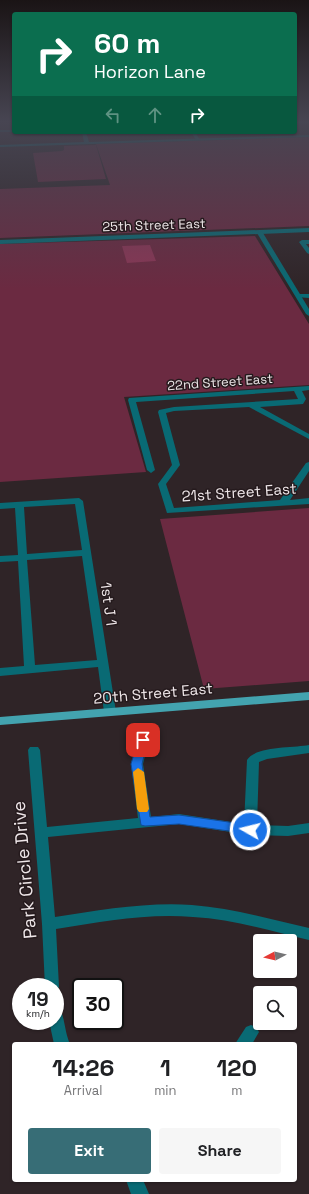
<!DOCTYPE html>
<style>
body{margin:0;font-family:"Space Grotesk",sans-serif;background:#f6f6f6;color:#202124;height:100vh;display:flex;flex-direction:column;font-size:15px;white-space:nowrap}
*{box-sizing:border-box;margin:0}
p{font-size:13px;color:#757577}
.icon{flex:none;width:22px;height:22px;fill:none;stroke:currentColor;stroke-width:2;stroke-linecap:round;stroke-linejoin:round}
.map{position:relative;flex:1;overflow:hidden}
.details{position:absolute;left:12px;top:1042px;width:285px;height:140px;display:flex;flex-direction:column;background:#fff;border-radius:4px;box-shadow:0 1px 3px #0004}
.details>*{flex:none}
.hud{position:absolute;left:12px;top:12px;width:285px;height:122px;border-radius:4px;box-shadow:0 1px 3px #0004;background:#0b6e4f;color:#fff;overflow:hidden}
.needle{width:26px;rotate:263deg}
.controls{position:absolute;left:253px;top:934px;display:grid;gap:8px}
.controls a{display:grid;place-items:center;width:44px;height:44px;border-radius:4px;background:#fff;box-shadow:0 1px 3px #0004;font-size:20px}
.speed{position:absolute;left:12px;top:978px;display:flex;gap:8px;font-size:20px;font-weight:700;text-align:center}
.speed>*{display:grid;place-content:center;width:52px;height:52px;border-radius:50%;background:#fff;box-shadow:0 1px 3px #0004;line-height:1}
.speed small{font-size:10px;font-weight:400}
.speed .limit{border:2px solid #111;border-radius:6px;background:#fff;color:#111}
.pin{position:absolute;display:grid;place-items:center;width:34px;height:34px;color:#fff;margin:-17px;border-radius:8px;box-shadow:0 2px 6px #0006}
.me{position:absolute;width:44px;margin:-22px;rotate:278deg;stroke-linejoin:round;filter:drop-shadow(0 0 3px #0008)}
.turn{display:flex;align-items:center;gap:14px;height:84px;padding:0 16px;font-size:18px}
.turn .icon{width:52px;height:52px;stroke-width:2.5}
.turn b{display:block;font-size:28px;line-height:34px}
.lanes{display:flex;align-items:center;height:38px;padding:0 16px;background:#0003;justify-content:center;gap:20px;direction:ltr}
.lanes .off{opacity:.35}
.eta{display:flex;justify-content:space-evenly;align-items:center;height:68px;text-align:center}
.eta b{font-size:24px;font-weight:700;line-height:28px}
.cta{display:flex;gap:8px;margin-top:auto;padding:8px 16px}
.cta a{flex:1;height:46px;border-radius:4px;background:#376d76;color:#fff;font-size:16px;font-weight:700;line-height:46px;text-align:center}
.cta a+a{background:#f6f6f6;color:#202124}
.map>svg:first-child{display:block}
</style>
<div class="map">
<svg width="309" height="1194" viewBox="0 0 309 1194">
<rect width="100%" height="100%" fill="#2f2427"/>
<path fill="#6b2a41" d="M309 137V226L0 238V189L110 185 96 144Z
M96 145 106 179 38 182 33 153 62 151 64 150V146Z
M255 236 309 324V385L124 397 146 472 0 482V244Z
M309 508V681L204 689 160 519Z"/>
<path fill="#8a3655" d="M150 245 156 261 127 263 122 246Z"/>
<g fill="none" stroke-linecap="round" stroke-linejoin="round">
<path fill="#096a74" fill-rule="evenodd" d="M295 122H309V123L295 124Z
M0 130H14L15 132H0Z
M82 132H86L89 142 309 135V137L0 147V145L84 142Z
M309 228V232L0 244V240Z
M302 240H309V244H306L309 248V254L307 253 299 242Z
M298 294H309V298L296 297V295Z
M309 386V390L302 391 306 399 303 404 260 407 309 434V439L249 407 174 411 166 413 180 465 166 484 174 508 280 500 306 463 309 462V471L290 500 309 498V504L167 513 158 484 172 465 158 412 159 410 174 407 298 399 294 391 136 402 155 470 151 473 147 470 128 400 129 398Z
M79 498 83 501 116 712 114 715H106L104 712 98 667 0 676V668L24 666 18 561 0 562V556L18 555 15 508 0 509V503ZM75 504 82 550 27 554 24 507ZM82 556 97 660 35 665 27 560Z
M143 736 147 737 149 740 143 764 151 817 179 814 244 824 247 760C255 746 294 748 309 745V753L267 759 259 762 257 825 288 826 309 823V833L288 836 250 835 179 824 48 837 55 917C101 910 146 902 192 905 232 908 270 919 309 928V940C271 931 232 919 193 917 147 913 101 922 56 929L59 987 55 992V987H45L42 924 28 750 30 747H38L40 750 47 827 138 818 131 764 137 740 139 737Z
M55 1006 60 1008C65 1020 65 1033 70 1044H54L49 1021H55Z
M251 1025 256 1027 259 1032 252 1044H235L246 1027Z
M126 1180H143L149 1194H131Z"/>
<path fill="#096a74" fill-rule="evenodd" d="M191 132H195L200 140H196Z
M260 231 263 233 309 309V316L306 314 257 233Z"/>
<path fill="#43a3af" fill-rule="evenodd" d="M309 692V700L0 725V717Z"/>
</g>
<linearGradient id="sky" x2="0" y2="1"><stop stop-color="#1a1415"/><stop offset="0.42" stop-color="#474552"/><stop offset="1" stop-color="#474552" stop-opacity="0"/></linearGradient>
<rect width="309" height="289" fill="url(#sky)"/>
<path fill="#1a73e8" stroke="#114b97" d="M143 737 148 740 142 764 150 817 179 815 250 825 254 826 256 830 254 833 250 834 179 824 145 826 141 825 131 764 138 740Z"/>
<path fill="#f59e0b" d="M138 768 144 772 149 809 147 812H139L137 809 133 772Z"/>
<g text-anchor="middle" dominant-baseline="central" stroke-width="3" stroke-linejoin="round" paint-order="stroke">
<g font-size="13" fill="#eee6e8" stroke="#251a1d">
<text transform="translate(154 225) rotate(-2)">25th Street East</text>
<text transform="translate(220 382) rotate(-4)">22nd Street East</text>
</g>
<g font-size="15" fill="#eee6e8" stroke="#251a1d">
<text transform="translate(239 492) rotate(-4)">21st Street East</text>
<text transform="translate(109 604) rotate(82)">1st J 1</text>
<text transform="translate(153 693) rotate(-5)">20th Street East</text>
</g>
<g font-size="18" fill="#eee6e8" stroke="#251a1d">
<text transform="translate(24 870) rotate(-95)">Park Circle Drive</text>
</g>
</g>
</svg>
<div class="controls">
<a><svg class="needle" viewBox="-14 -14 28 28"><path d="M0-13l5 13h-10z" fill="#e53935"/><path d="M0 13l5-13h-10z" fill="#757577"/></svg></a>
<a><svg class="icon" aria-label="search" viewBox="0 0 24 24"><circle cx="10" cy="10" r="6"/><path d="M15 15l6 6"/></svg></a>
</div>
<div class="speed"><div>19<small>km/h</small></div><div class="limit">30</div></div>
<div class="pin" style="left:143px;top:740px;background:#d93025"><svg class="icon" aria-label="arrive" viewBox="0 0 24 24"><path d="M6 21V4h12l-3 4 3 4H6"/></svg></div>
<svg class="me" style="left:250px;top:830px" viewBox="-20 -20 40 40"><circle r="17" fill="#1a73e8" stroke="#fff" stroke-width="3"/><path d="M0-11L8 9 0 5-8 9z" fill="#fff"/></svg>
<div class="hud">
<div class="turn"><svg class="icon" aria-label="right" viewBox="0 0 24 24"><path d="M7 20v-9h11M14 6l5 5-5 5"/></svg><div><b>60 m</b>Horizon Lane</div></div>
<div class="lanes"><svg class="icon off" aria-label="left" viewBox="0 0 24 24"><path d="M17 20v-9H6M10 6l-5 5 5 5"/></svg><svg class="icon off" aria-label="ahead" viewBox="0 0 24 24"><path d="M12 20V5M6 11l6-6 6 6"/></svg><svg class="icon" aria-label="right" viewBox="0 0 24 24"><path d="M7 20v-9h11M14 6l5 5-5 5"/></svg></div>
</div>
<section class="details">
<div class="eta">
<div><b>14:26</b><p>Arrival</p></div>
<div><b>1</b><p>min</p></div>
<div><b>120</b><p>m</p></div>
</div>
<div class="cta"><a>Exit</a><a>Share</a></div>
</section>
</div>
